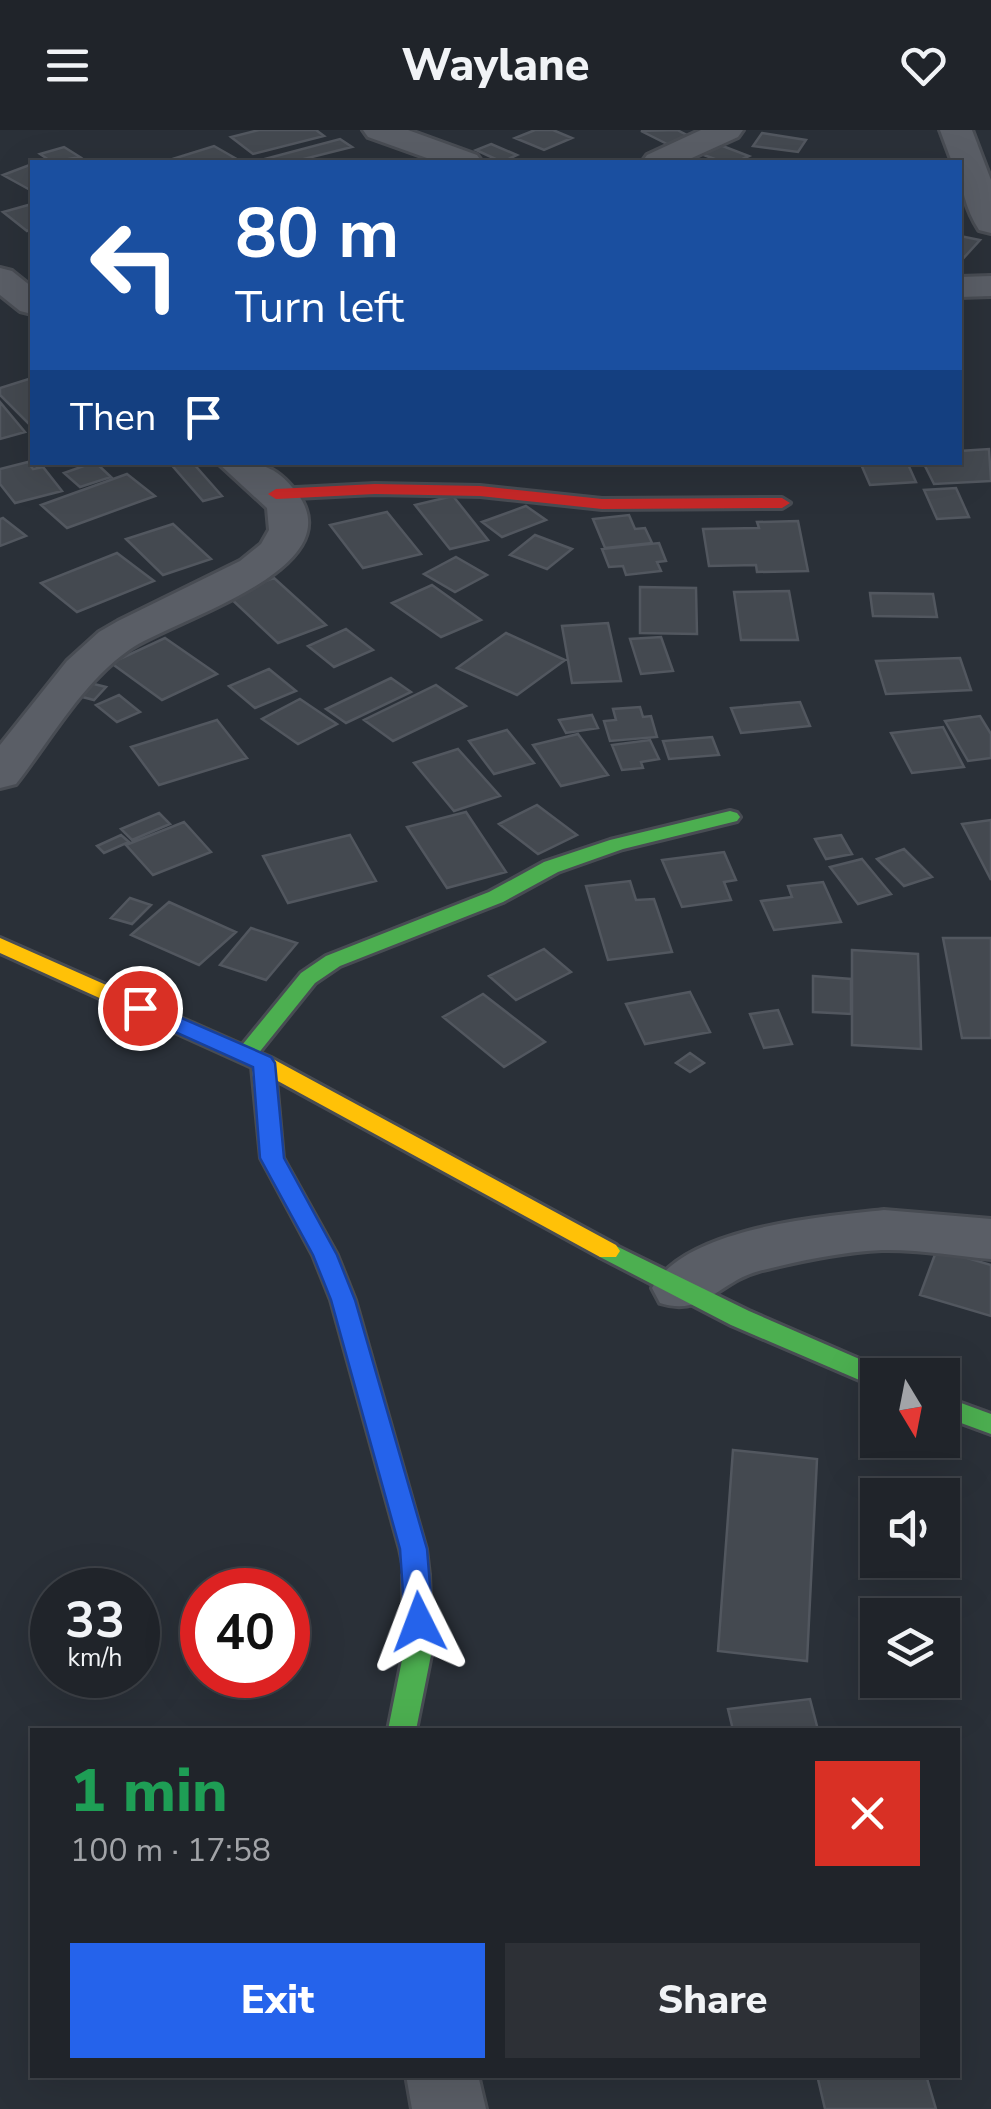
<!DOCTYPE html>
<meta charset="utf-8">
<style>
body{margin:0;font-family:"Nunito Sans",sans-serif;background:#2d3036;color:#f1f3f6;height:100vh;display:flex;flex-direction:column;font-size:38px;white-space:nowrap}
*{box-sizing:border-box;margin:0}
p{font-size:32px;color:#a2a4a8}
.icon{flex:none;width:55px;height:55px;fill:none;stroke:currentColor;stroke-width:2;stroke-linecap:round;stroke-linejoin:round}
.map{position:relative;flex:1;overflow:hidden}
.sheet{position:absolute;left:30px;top:1598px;width:930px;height:350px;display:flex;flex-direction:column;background:#20242a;border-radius:0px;box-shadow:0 10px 40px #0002,0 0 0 2px #3d4147}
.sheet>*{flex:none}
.hud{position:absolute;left:30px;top:30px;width:932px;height:305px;border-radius:0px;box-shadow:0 10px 40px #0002,0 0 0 2px #3d4147;background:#1a4fa0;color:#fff;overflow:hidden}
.needle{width:65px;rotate:170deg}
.tools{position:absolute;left:860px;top:1228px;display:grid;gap:20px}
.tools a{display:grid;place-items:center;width:100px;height:100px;border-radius:0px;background:#20242a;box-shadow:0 10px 40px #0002,0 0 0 2px #3d4147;font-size:50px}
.speed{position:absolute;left:30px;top:1438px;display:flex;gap:20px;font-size:50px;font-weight:700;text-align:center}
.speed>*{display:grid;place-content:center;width:130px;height:130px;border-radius:50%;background:#20242a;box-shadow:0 10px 40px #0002,0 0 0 2px #3d4147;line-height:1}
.speed small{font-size:25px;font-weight:400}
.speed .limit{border:15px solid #d22;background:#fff;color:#111}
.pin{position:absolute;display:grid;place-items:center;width:85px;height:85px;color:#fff;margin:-42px;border:5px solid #fff;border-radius:50%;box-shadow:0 2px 10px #0007}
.me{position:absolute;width:110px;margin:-55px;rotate:357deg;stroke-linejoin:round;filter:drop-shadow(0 0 8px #0008)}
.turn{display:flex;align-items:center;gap:35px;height:210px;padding:0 40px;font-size:45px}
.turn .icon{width:130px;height:130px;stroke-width:2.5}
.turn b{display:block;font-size:70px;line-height:85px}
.then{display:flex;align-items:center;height:95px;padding:0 40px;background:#0003;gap:20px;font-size:38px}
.round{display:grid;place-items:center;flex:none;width:105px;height:105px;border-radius:0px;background:#2d3036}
.summary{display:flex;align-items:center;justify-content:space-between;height:170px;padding:0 40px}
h1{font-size:60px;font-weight:800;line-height:75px;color:#1e9e55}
.cta{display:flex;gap:20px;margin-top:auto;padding:20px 40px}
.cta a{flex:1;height:115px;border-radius:0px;background:#2563eb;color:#fff;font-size:40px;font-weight:800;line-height:115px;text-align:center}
.cta a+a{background:#2d3036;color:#f1f3f6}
header{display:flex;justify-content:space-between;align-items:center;height:130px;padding:0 40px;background:#20242a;font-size:45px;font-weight:800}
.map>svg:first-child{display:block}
</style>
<header><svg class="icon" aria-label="menu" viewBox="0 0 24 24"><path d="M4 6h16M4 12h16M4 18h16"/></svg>Waylane<svg class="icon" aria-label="heart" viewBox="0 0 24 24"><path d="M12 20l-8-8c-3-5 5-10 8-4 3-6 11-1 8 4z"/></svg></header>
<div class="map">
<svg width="991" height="1979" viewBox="0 0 991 1979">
<rect width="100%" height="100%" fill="#2a3038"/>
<path fill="#444950" stroke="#52575f" stroke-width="2.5" d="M259 0H316L324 6 253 24 231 7Z
M535 0H553L572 8 544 20 515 8Z
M677 0 691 7 669 15 641 1Z
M762 3 806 10 798 22 753 16Z
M340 9 352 17 292 32 261 30Z
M491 14 517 25 502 32 476 20Z
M720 15 749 26 736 32H723L701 24Z
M214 16 235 28 221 32H163Z
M64 17 80 27 52 32 40 24Z
M32 34V61L3 45Z
M32 74V99L27 101 3 82Z
M960 106 980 110 960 132Z
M32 248V297L0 265V258Z
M0 272 25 302 0 309Z
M989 319 991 351 934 354 923 332H960V321Z
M28 332 33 339 43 337 62 361 15 373 0 354V339Z
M95 332 111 347 80 357 64 343Z
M169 332H192L222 366 203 371Z
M860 332H907L916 352 870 355Z
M127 344 155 366 67 398 41 375Z
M956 358 969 387 937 389 924 360Z
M453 366 488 410 450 419 415 375Z
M526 376 546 390 502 407 482 392Z
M387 382 421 424 363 438 330 395Z
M629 385 635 399 645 398 652 413 605 418 593 389Z
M3 388 26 406 0 416V389Z
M798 391 808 441 757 442 756 435 709 436 703 399 759 398 757 392Z
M173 394 211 429 163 445 126 409Z
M535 405 572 419 547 439 510 425Z
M659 413 666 431 657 432 661 441 626 445 623 436 609 437 602 419Z
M117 423 154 451 77 482 41 453Z
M456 427 487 445 455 462 424 444Z
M274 448 326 495 278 513 227 465Z
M432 455 481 490 441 507 392 473Z
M640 457 696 458 697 504 640 503Z
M789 461 798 510H741L734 462Z
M870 463 933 464 937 487 873 486Z
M608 493 621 551 572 553 562 496Z
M346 499 373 520 334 537 308 516Z
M506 503 565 530 517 565 457 538Z
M661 507 673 541 641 544 630 509Z
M165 508 217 544 162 570 111 533Z
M960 528 971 560 886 564 876 531Z
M269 539 296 561 255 578 229 556Z
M391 548 411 562 346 593 326 579Z
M82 551 106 557 94 570 71 564Z
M436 555 466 576 393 611 364 590Z
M119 565 140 582 117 592 96 575Z
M300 569 337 594 298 614 262 589Z
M800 572 810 596 741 603 731 578Z
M640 577 643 587 651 586 657 607 610 611 604 591 616 590 613 579Z
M592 585 598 598 566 603 559 590Z
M980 586 991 604V628L968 631 945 591Z
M217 590 247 628 159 655 131 617Z
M943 597 964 637 912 643 891 603Z
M507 600 534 633 494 644 469 611Z
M578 604 608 645 561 656 533 615Z
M712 607 719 625 669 629 663 611Z
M650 610 659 629 641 632 643 638 622 640 612 615Z
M458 619 500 666 454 681 414 633Z
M537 675 577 705 538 724 499 694Z
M466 682 506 742 447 758 407 697Z
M159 683 170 694 132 710 121 699Z
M991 690V750L962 694Z
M184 692 211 722 153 745 126 715Z
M121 705 129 712 104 723 97 716Z
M350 705 376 751 288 773 263 726Z
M841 705 852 724 826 729 815 709Z
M904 719 932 747 904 756 877 729Z
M724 722 736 750 724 752 731 770 682 777 662 730Z
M862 729 891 764 858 774 830 737Z
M630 751 636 770 654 769 672 822 608 830 586 756Z
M823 752 841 792 774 800 761 771 792 767 788 756Z
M130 768 151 775 132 794 111 788Z
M169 772 236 802 199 835 131 805Z
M251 798 297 813 266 850 220 835Z
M943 808H991V908H962Z
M544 819 571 842 516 870 489 846Z
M852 820 918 824 921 919 852 915Z
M813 846 851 849V884L813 882Z
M690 862 710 902 645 914 626 874Z
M483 864 545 912 504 937 443 887Z
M778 880 792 914 764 918 750 884Z
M690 923 704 933 690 942 676 933Z
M937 1119 991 1135V1186L920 1165Z
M733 1320 817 1329 807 1531 718 1521Z
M810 1569 818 1600H733L728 1579Z
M817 1945H926L936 1979H825Z"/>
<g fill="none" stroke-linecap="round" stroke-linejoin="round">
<g stroke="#484c53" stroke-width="6">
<path id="street" d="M363 0H408L477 25 482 32H438L368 7Z
M701 0H743L738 7 683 32H642L647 25Z
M940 0H972L991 50V103L979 100C966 80 960 56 960 32H952Z
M0 138 12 141 32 157V184L20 181 0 165Z
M991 146V166L960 167V147Z
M217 332C254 332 273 331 297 363 355 440 171 490 129 520 82 553 51 609 16 654L0 658V615L67 531 99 502 118 491 240 431 261 414 269 400 267 378Z
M884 1080 991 1089V1129C956 1126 918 1119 882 1120 840 1122 799 1131 759 1141 720 1151 704 1187 660 1173L652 1158C686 1097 821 1087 884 1080Z
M406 1945H478L486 1979H412Z"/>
</g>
<g stroke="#484c53" stroke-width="6">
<path id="fast" d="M730 681 737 683 740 687 737 691 623 719 558 742 503 772 340 836 315 853 253 930 245 933 234 925 301 843 326 826 489 762 544 732 610 710Z
M608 1112 749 1181 887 1241 889 1245H878V1258L731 1195 600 1127 596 1121 600 1115Z
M942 1266 991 1284V1304L942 1286Z
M416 1434 425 1437 429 1445 432 1520 416 1600H388L404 1520 403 1445 407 1437Z"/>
</g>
<g stroke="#484c53" stroke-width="6">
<path id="slow" d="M0 808 271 928 616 1115 620 1121 616 1127H600L276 950 283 1028 337 1125 355 1170 426 1419 429 1445 425 1453 416 1456 407 1453 400 1419 331 1170 313 1125 261 1028 252 937 0 823Z"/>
</g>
<g stroke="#484c53" stroke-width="6">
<path id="jam" d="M375 354 480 356 602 369 782 368 790 373 782 378 602 379 480 366 375 364 276 369 268 364 276 359Z"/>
</g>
<use href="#street" fill="#5a5e66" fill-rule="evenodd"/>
<use href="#fast" fill="#4caf50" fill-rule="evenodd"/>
<use href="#slow" fill="#ffc107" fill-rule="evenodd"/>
<use href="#jam" fill="#c62828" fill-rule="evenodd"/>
</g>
<path fill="#2563eb" stroke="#184099" stroke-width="2.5" d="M140 870 271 927 275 933 284 1028 337 1125 355 1170 427 1419 433 1492 429 1501 419 1504 409 1501 405 1492 400 1419 331 1170 313 1125 260 1028 253 937 133 883 129 878Z"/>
</svg>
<div class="tools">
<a><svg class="needle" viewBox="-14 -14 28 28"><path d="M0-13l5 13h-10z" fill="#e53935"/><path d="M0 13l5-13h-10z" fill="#a2a4a8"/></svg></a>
<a><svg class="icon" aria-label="sound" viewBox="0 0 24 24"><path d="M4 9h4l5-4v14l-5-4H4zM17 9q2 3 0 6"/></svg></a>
<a><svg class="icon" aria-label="layers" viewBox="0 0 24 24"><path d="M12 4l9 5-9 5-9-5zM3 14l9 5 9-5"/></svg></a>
</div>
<div class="speed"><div>33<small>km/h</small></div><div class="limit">40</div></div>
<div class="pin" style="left:140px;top:878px;background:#d93025"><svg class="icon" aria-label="arrive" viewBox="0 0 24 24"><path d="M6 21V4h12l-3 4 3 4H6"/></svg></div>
<svg class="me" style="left:419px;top:1492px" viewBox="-20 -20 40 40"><path d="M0-17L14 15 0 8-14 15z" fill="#2563eb" stroke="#fff" stroke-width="4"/></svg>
<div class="hud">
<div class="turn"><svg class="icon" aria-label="left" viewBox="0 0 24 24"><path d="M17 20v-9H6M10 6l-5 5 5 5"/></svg><div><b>80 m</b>Turn left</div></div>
<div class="then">Then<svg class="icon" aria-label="arrive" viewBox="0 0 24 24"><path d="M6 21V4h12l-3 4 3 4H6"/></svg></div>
</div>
<section class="sheet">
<div class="summary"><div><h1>1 min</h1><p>100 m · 17:58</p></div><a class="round" style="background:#d93025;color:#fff"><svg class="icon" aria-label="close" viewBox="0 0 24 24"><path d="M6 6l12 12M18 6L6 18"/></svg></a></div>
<div class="cta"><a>Exit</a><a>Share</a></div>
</section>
</div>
